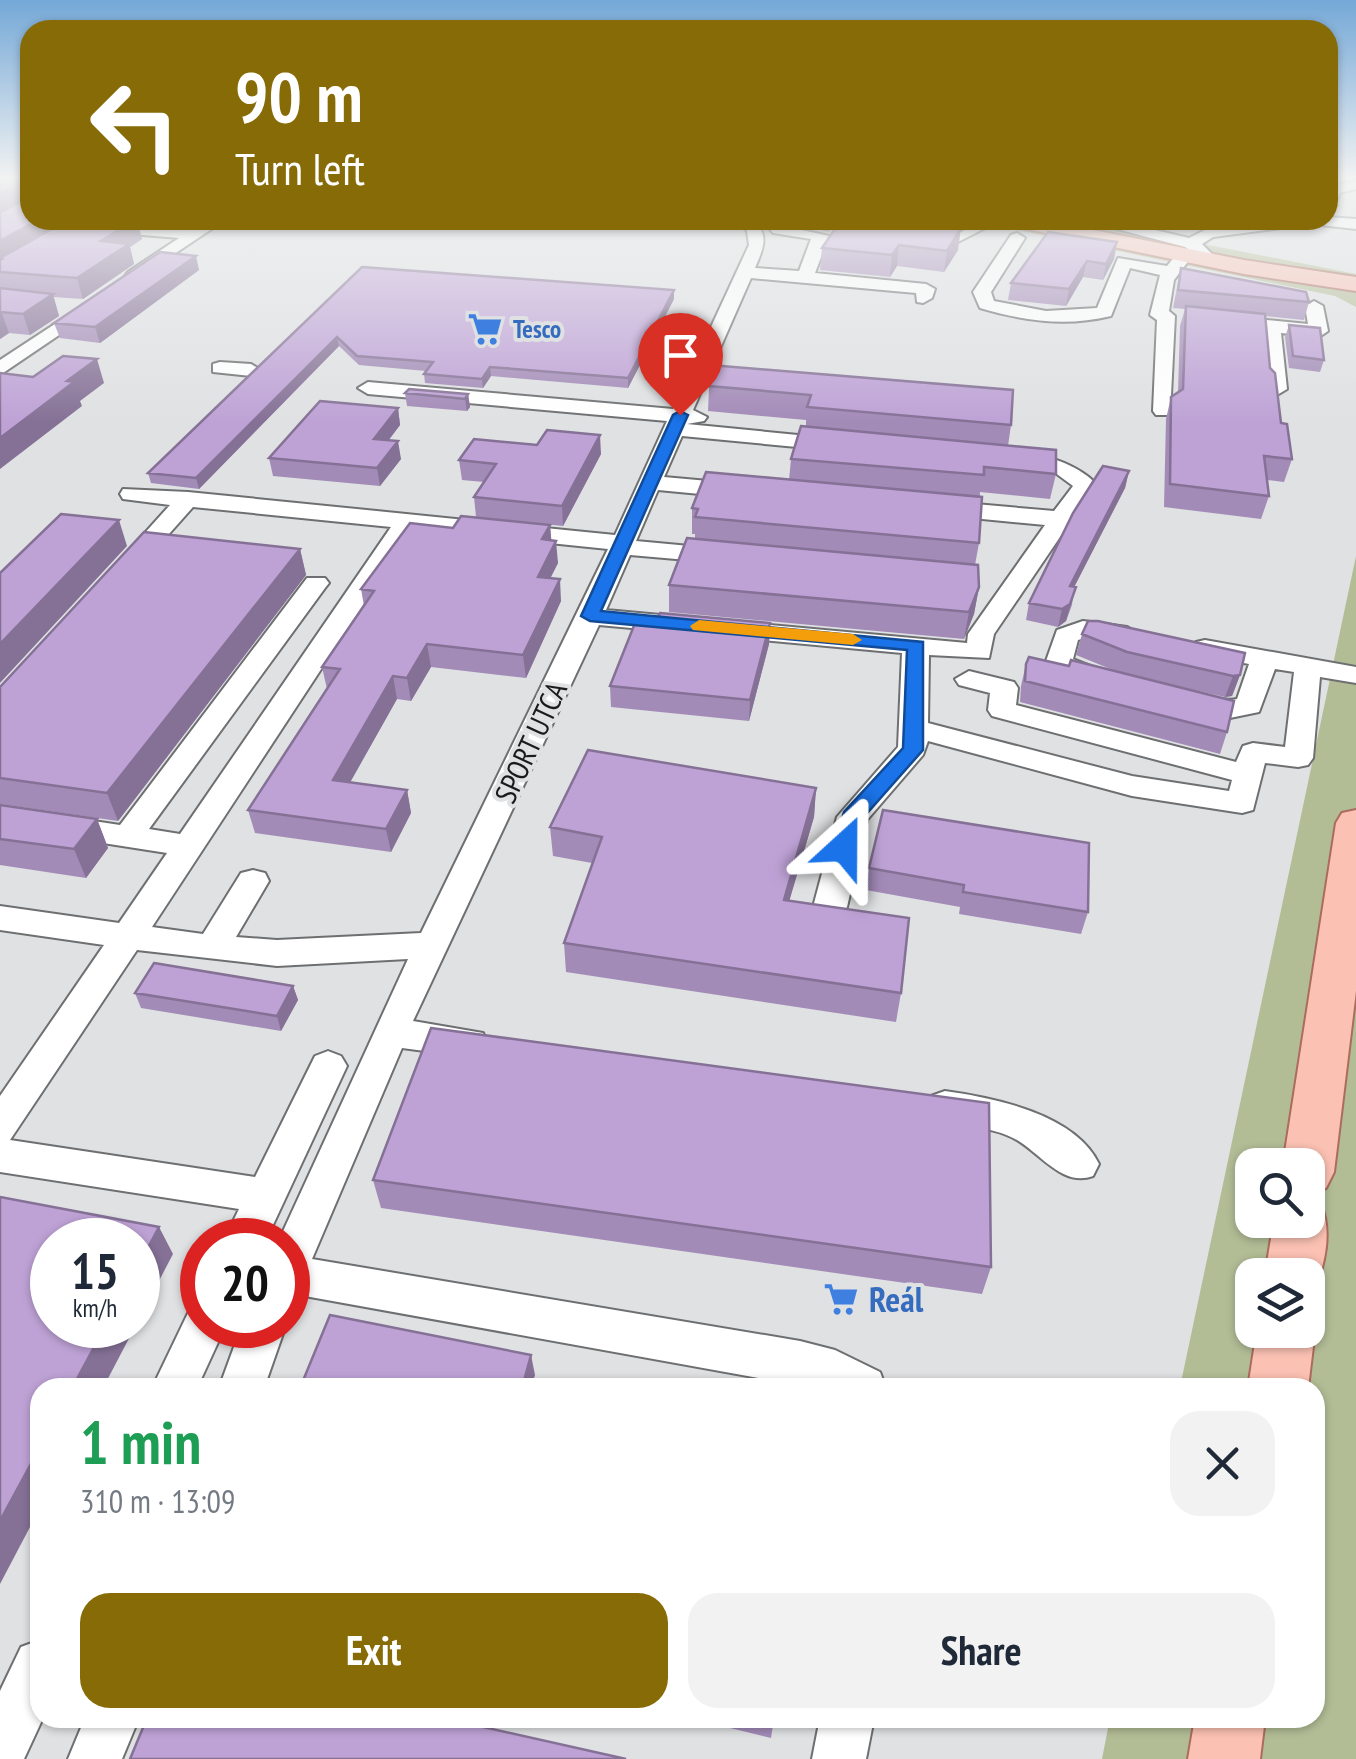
<!DOCTYPE html>
<meta charset="utf-8">
<style>
body{margin:0;font-family:"PT Sans Narrow",sans-serif;background:#f2f2f3;color:#1f2937;height:100vh;display:flex;flex-direction:column;font-size:38px;white-space:nowrap}
*{box-sizing:border-box;margin:0}
p{font-size:32px;color:#747a83}
.icon{flex:none;width:55px;height:55px;fill:none;stroke:currentColor;stroke-width:2;stroke-linecap:round;stroke-linejoin:round}
.map{position:relative;flex:1;overflow:hidden}
.sheet{position:absolute;left:30px;top:1378px;width:1295px;height:350px;display:flex;flex-direction:column;background:#fff;border-radius:30px;box-shadow:0 2px 8px #0004}
.sheet>*{flex:none}
.top-card{position:absolute;left:20px;top:20px;width:1318px;height:210px;border-radius:30px;box-shadow:0 2px 8px #0004;background:#876b07;color:#fff;overflow:hidden}
.tools{position:absolute;left:1235px;top:1148px;display:grid;gap:20px}
.tools a{display:grid;place-items:center;width:90px;height:90px;border-radius:20px;background:#fff;box-shadow:0 2px 8px #0004;font-size:50px}
.speed{position:absolute;left:30px;top:1218px;display:flex;gap:20px;font-size:50px;font-weight:700;text-align:center}
.speed>*{display:grid;place-content:center;width:130px;height:130px;border-radius:50%;background:#fff;box-shadow:0 2px 8px #0004;line-height:1}
.speed small{font-size:25px;font-weight:400}
.speed .limit{border:15px solid #d22;background:#fff;color:#111}
.pin{position:absolute;display:grid;place-items:center;width:85px;height:85px;color:#fff;margin:-102px -42px;border-radius:50% 50% 50% 0;rotate:-45deg;box-shadow:0 0 10px #0007}
.pin .icon{rotate:45deg}
.me{position:absolute;width:110px;margin:-55px;rotate:24deg;stroke-linejoin:round;filter:drop-shadow(0 0 8px #0008)}
.turn{display:flex;align-items:center;gap:35px;height:210px;padding:0 50px;font-size:45px}
.turn .icon{width:130px;height:130px;stroke-width:2.5}
.turn b{display:block;font-size:70px;line-height:85px}
.round{display:grid;place-items:center;flex:none;width:105px;height:105px;border-radius:30px;background:#f2f2f3}
.head{display:flex;align-items:center;justify-content:space-between;height:170px;padding:0 50px}
h1{font-size:60px;font-weight:800;line-height:75px;color:#1e9e55}
.action{display:flex;gap:20px;margin-top:auto;padding:20px 50px}
.action a{flex:1;height:115px;border-radius:30px;background:#876b07;color:#fff;font-size:40px;font-weight:800;line-height:115px;text-align:center}
.action a+a{background:#f2f2f3;color:#1f2937}
.map>svg:first-child{display:block}
</style>
<div class="map">
<svg width="1356" height="1759" viewBox="0 0 1356 1759">
<rect width="100%" height="100%" fill="#dfe1e3"/>
<path fill="#b2bd96" fill-rule="evenodd" d="M968 220H1081L1356 274V307L1335 296Z
M1356 556V1759H1102L1110 1718H1315V1388L1180 1387ZM1252 1165H1308V1220H1252ZM1252 1275H1308V1330H1252Z"/>
<g fill="none" stroke-linecap="round" stroke-linejoin="round">
<g stroke="#6e6f71" stroke-width="4">
<path id="minor" d="M1356 181V189L1340 193 1333 209 1328 211 1329 187Z
M1328 217 1356 219V229L1311 224 1213 237 1202 244 1216 258 1208 263 1185 247 1083 220H1112L1189 238 1209 228Z
M206 220H225L134 281 125 276 128 272 179 238 95 231 87 226 95 221 192 230Z
M736 220H753C770 235 763 249 755 268L799 271 811 239 773 233 768 227 770 220H786L784 226 829 236 815 273 926 284 935 289 932 298 923 303 917 302 916 293 751 278 693 410 707 417 704 421 687 424 839 439 850 445 839 451 682 436 664 477 742 484 753 491 742 498 658 490 636 541 722 549 734 556 722 563 630 555 606 610 967 643 968 634 1045 525 941 515 929 508 941 501 1054 511 1073 486 1054 472 1004 467 1001 462C1022 442 1079 464 1096 484L994 634 989 658 929 655 928 723 1132 776 1229 791 1232 780 992 716 988 710 990 693 959 685 955 679 969 671 1014 682 1018 688 1016 705 1236 762 1243 746 1253 743 1285 747 1294 672 1275 669 1259 712 1225 719 1182 708 1178 702 1182 696C1201 691 1218 703 1237 699L1249 664 1196 654 1192 648 1196 642 1205 640 1356 667V683L1320 677 1313 758 1308 765 1298 767 1265 763 1253 810 1242 813 1132 796 928 741 923 755 867 820 847 907 842 915 830 919 818 915 813 907 837 817 898 747 902 653 599 625 413 1021 483 1033 488 1043 483 1053 470 1057 402 1048 312 1259 800 1341 835 1350 880 1372 886 1388H814L288 1293V1240H279L408 959 277 966 137 950 10 1140 255 1177 315 1056 328 1051 341 1056 347 1066 266 1240H224L239 1209 0 1172V1096L104 945 0 930V906L119 923 167 853 0 827V807L120 825 307 578H325L329 583 325 588 149 829 180 834 391 527 193 507 136 571 127 573 115 566 170 505 123 499 120 494 123 489 188 492 615 535 667 421 368 394 358 388 368 382 673 409 749 245 747 231ZM413 529 608 549 421 933 277 940 236 937 269 881 265 873 253 870 241 873 203 934 152 927Z
M857 220C887 220 916 238 946 236 965 234 975 220 1001 220L950 246 884 235Z
M1017 233 1025 238 991 292 994 301 1046 311 1097 308 1118 258 1167 266 1176 255H1188L1190 259 1174 280 1169 311 1175 316 1170 415H1156L1153 411 1157 320 1150 315 1160 275 1130 268 1111 316C1066 327 1024 321 980 308L973 292 1011 235Z
M93 299 102 304 99 308 0 375V360Z
M1314 301 1323 306 1328 331 1319 337 1281 333 1287 389 1277 395 1270 393 1262 331 1225 328 1216 322 1225 316 1308 324 1305 306Z
M220 362 251 364 261 370 251 376 213 372V364Z
M1083 621 1127 627 1140 635C1123 651 1099 633 1078 640L1073 659 1111 674 1115 680 1111 686C1089 691 1059 678 1046 661L1057 630Z
M945 1091C995 1098 1075 1114 1099 1164L1093 1176C1063 1187 1042 1155 1017 1140 991 1125 960 1128 931 1118L926 1107 931 1096Z
M202 1305V1325H226L197 1388H152L189 1311Z
M242 1325H286L264 1388H219Z
M40 1640V1718H43L24 1759H0V1691L21 1647Z
M85 1718H139L122 1759H68Z
M820 1718H874L866 1759H812Z"/>
</g>
<g stroke="#ab6c5d" stroke-width="4">
<path id="major" d="M1002 220H1043L1244 260 1356 277V291L1244 274 1012 226Z
M1356 810V991L1334 1172 1326 1188 1308 1194V1165H1283L1336 823 1342 813Z
M1308 1199 1320 1203C1333 1230 1325 1266 1313 1293L1308 1295V1275H1265L1274 1220H1308Z
M1308 1314 1315 1330 1308 1388H1248L1257 1330H1308Z
M1195 1718H1265L1260 1759H1188Z"/>
</g>
<use href="#minor" fill="#fff" fill-rule="evenodd"/>
<use href="#major" fill="#fbc1b3" fill-rule="evenodd"/>
</g>
<path fill="#a38bb8" d="M0 212 30 220H171L165 224 137 221 142 239 130 247 134 264 83 299 53 297 59 316 30 335 9 333 0 339Z
M282 220H314L311 223Z
M799 220H833L829 232 799 225Z
M947 220 938 225 958 250 944 272 897 266 890 277 820 270 822 248Z
M1117 242 1114 259 1103 280 1083 277 1066 306 1008 300 1011 283Z
M362 267 674 290V299L628 388 491 376 483 388 425 383 424 374 426 371 359 365 339 346 199 489 151 483 148 473Z
M1181 268 1309 302 1304 320 1265 316 1270 368 1281 423 1292 459 1284 482 1267 480 1269 496 1261 519 1164 507 1166 419 1171 397 1178 393 1180 326 1185 309 1173 308Z
M199 270 100 343 60 338 54 323Z
M1289 325 1324 360 1320 372 1289 368 1285 337Z
M710 365 1011 425 1008 446 1056 474 1050 499 980 492 979 543 975 565 979 587 974 614 964 639 669 612V585L695 538V534H692V508L789 480 791 459 806 427V420L708 411Z
M405 393 468 394 470 407 467 411 407 406Z
M398 408 400 425 389 440 401 459 380 486 273 476 269 458Z
M601 454 563 526 476 517 474 497 484 482 462 480 459 460Z
M1129 471 1125 488 1074 587 1072 605 1066 621 1058 627 1026 620 1029 603Z
M550 525 551 540 558 563 550 578 561 601 526 678 431 667 411 701 397 699 350 782 407 790 411 813 391 852 255 833 248 810 327 689 322 667 364 606 361 589 453 528Z
M300 549 306 575 118 821 0 804V687Z
M770 623 769 644 749 721 611 707 610 686Z
M1082 634 1240 675 1232 696 1225 697 1167 684 1227 732 1220 754 1020 702 1021 686 1026 664 1113 670 1076 655Z
M816 788 814 817 789 901 901 993 896 1022 566 972 564 943 592 863 553 856 550 827Z
M0 805 97 819 108 848 86 878 0 865Z
M1089 843 1088 912 1081 934 959 914 960 907 866 890 869 868Z
M293 986 298 1000 281 1031 141 1008 135 993Z
M373 1180 991 1267 982 1294 381 1208Z
M689 1718H774L771 1738Z"/>
<path fill="#857196" d="M26 181 30 198 0 212V193Z
M38 220H72L0 259V241Z
M135 220H137L142 239 130 247 134 264 83 299 77 278 101 241Z
M961 228 958 250 944 272 947 251Z
M1117 242 1114 259 1103 280 1106 264Z
M899 245 897 266 890 277 892 255Z
M196 256 199 270 100 343 95 327Z
M1087 261 1083 277 1066 306 1069 289Z
M674 290V299L628 388V378Z
M53 294 59 316 30 335 23 314Z
M1 311 9 333 0 339V312Z
M337 337 339 346 199 489 196 478Z
M97 359 104 383 80 401 82 406 0 469V438L67 381Z
M490 367 491 376 483 388 482 379Z
M468 394 470 407 467 411 465 399Z
M398 408 400 425 376 456 374 439Z
M600 435 601 454 563 526 562 506Z
M398 441 401 459 380 486 377 468Z
M1129 471 1125 488 1066 603 1070 586Z
M119 520 127 546 0 683V644Z
M550 525 552 547 542 539Z
M556 541 558 563 540 599 538 577Z
M300 549 306 575 118 821 107 793Z
M560 579 561 601 526 678 523 655Z
M979 587 974 614 964 639 969 612Z
M1076 587 1066 621 1058 627 1062 609Z
M770 623 769 644 749 721 750 700Z
M427 644 431 667 411 701 407 678Z
M1240 675 1232 696 1225 697 1233 676Z
M393 676 397 699 338 804 333 780Z
M816 788 814 817 781 929 784 900Z
M407 790 411 813 391 852 386 829Z
M97 819 108 848 86 878 74 849Z
M293 986 298 1000 281 1031 277 1016Z
M159 1227 173 1254 138 1321V1266Z
M106 1325H136L103 1388H72Z
M531 1355 535 1375 531 1388H522Z
M40 1447V1508L0 1584V1521Z"/>
<path fill="#bea2d6" stroke="#857196" stroke-width="2.5" d="M0 176H30V220H38L0 241V212L27 199 26 181 0 193Z
M68 220H135L101 241 129 244 77 278 0 272V260L2 259 0 258Z
M799 220H832L830 227Z
M847 220H902L961 228 947 251 899 245 892 255 822 248 837 226Z
M906 220H939L932 224Z
M1048 232 1117 242 1106 264 1087 261 1069 289 1011 283Z
M160 252 196 256 95 327 54 323Z
M362 267 674 290 628 378 490 367 482 379 424 374 433 362 357 356 337 337 196 478 148 473Z
M1181 268 1306 292 1309 302 1178 290Z
M0 288 53 294 23 314 0 312Z
M1186 306 1265 314 1270 368 1275 373 1281 423 1287 424 1292 459 1264 456 1269 496 1170 484 1171 397 1183 389Z
M1289 325 1320 328 1324 360 1293 356Z
M63 356 97 359 67 381 74 382 0 438V373L33 377Z
M710 365 1013 390 1011 425 807 407 811 395 709 386Z
M409 389 468 394 465 399 405 393Z
M320 401 398 408 374 439 398 441 377 468 269 458Z
M801 426 1056 450V474L984 467V475L791 459Z
M547 430 600 435 562 506 474 497 496 464 459 460 474 439 537 445Z
M1103 466 1129 471 1070 586 1076 587 1070 604 1062 609 1029 603 1073 513Z
M706 472 982 497 979 543 695 517 698 509 692 508Z
M61 514 119 520 0 644V573Z
M461 516 550 525 542 539 556 541 538 577 560 579 523 655 427 644 407 678 393 676 333 780 407 790 386 829 248 810 340 669 322 667 374 591 361 589 410 523 453 528Z
M144 532 300 549 107 793 0 778V687Z
M687 538 978 565 979 587 969 612 669 585Z
M660 613 770 623 750 700 610 686 637 618 657 620Z
M1088 621H1098L1245 653 1240 675 1233 676 1127 652 1082 634Z
M1029 657 1069 666 1071 660 1234 701 1227 732 1025 681 1026 664Z
M588 750 816 788 784 900 909 918 901 993 564 943 602 837 550 827Z
M0 805 97 819 74 849 0 839Z
M883 810 1089 843 1088 912 963 892 964 885 869 868Z
M154 963 293 986 277 1016 135 993Z
M431 1028 989 1103 991 1267 373 1180Z
M0 1197 159 1227 138 1266V1240H52V1325H106L72 1388H40V1447L0 1521Z
M330 1315 531 1355 522 1388H300Z
M600 1380 641 1388H598Z
M147 1718H443L626 1759H130Z"/>
<linearGradient id="sky" x2="0" y2="1"><stop stop-color="#74a8d7"/><stop offset="0.42" stop-color="#f1f2f2"/><stop offset="1" stop-color="#f1f2f2" stop-opacity="0"/></linearGradient>
<rect width="1356" height="422" fill="url(#sky)"/>
<path fill="#1a73e8" stroke="#114b97" stroke-width="2.5" d="M680 411 688 415 601 611 923 642V750L862 819 852 852H837L833 847 844 812 903 748 907 650 590 621 581 616 673 415Z"/>
<path fill="#f59e0b" d="M699 620 853 634 862 640 853 645 693 630 690 626Z"/>
<defs>
<g id="supermarket-bare" transform="scale(2.7)"><path d="M-6-5.5h2.5l.6 2H6L4.5 2H-2.5L-4.4-4H-6ZM-1.5 3.2a1.3 1.3 0 1 0 .1 0ZM3 3.2a1.3 1.3 0 1 0 .1 0Z" fill="#3f7fe0" stroke="#dfe1e3" stroke-width="2.5" paint-order="stroke"/></g>
</defs>
<g fill-rule="evenodd">
<use href="#supermarket-bare" x="485" y="329"/>
<use href="#supermarket-bare" x="841" y="1299"/>
</g>
<g text-anchor="middle" dominant-baseline="central" stroke-width="8" stroke-linejoin="round" paint-order="stroke">
<g font-size="25" font-weight="bold" fill="#366cbe" stroke="#dfe1e3" text-anchor="start">
<text x="513" y="329">Tesco</text>
</g>
<g font-size="30" fill="#1a1b1c" stroke="#dfe1e3">
<text transform="translate(530 742) rotate(-65)">SPORT UTCA</text>
</g>
<g font-size="35" font-weight="bold" fill="#366cbe" stroke="#dfe1e3" text-anchor="start">
<text x="869" y="1299">Reál</text>
</g>
</g>
</svg>
<div class="tools">
<a><svg class="icon" aria-label="search" viewBox="0 0 24 24"><circle cx="10" cy="10" r="6"/><path d="M15 15l6 6"/></svg></a>
<a><svg class="icon" aria-label="layers" viewBox="0 0 24 24"><path d="M12 4l9 5-9 5-9-5zM3 14l9 5 9-5"/></svg></a>
</div>
<div class="speed"><div>15<small>km/h</small></div><div class="limit">20</div></div>
<div class="pin" style="left:680px;top:415px;background:#d93025"><svg class="icon" aria-label="arrive" viewBox="0 0 24 24"><path d="M6 21V4h12l-3 4 3 4H6"/></svg></div>
<svg class="me" style="left:844px;top:847px" viewBox="-20 -20 40 40"><path d="M0-17L14 15 0 8-14 15z" fill="#1a73e8" stroke="#fff" stroke-width="4"/></svg>
<div class="top-card">
<div class="turn"><svg class="icon" aria-label="left" viewBox="0 0 24 24"><path d="M17 20v-9H6M10 6l-5 5 5 5"/></svg><div><b>90 m</b>Turn left</div></div>
</div>
<section class="sheet">
<div class="head"><div><h1>1 min</h1><p>310 m · 13:09</p></div><a class="round"><svg class="icon" aria-label="close" viewBox="0 0 24 24"><path d="M6 6l12 12M18 6L6 18"/></svg></a></div>
<div class="action"><a>Exit</a><a>Share</a></div>
</section>
</div>
